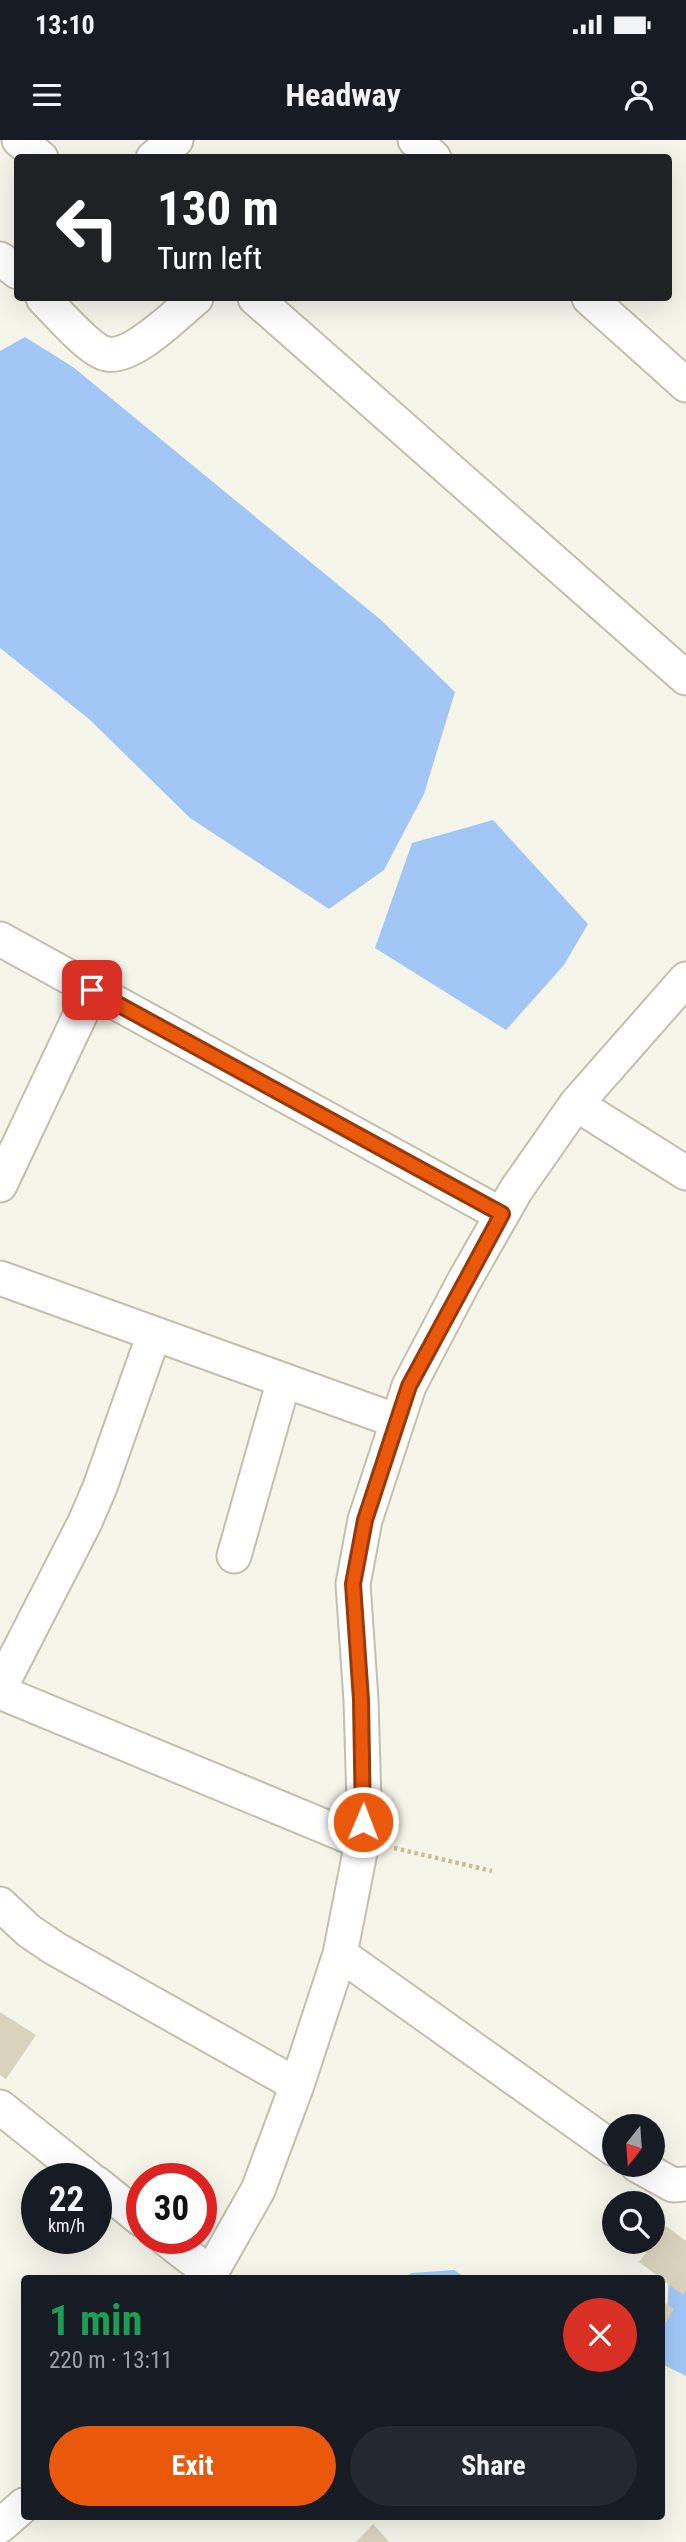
<!DOCTYPE html>
<meta charset="utf-8">
<style>
body{margin:0;font-family:"Roboto Condensed",sans-serif;background:#242831;color:#f1f3f6;height:100vh;display:flex;flex-direction:column;font-size:26px;white-space:nowrap}
*{box-sizing:border-box;margin:0}
p{font-size:23px;color:#9ea1a6}
.icon{flex:none;width:38px;height:38px;fill:none;stroke:currentColor;stroke-width:2;stroke-linecap:round;stroke-linejoin:round}
.map{position:relative;flex:1;overflow:hidden}
.details{position:absolute;left:21px;top:2135px;width:644px;height:245px;display:flex;flex-direction:column;background:#171b24;border-radius:7px;box-shadow:0 7px 28px #0002}
.details>*{flex:none}
.banner{position:absolute;left:14px;top:14px;width:658px;height:147px;border-radius:7px;box-shadow:0 7px 28px #0002;background:#202124;color:#fff;overflow:hidden}
.needle{width:46px;rotate:197deg}
.fabs{position:absolute;left:602px;top:1974px;display:grid;gap:14px}
.fabs a{display:grid;place-items:center;width:63px;height:63px;border-radius:50%;background:#171b24;box-shadow:0 7px 28px #0002;font-size:35px}
.speed{position:absolute;left:21px;top:2023px;display:flex;gap:14px;font-size:35px;font-weight:700;text-align:center}
.speed>*{display:grid;place-content:center;width:91px;height:91px;border-radius:50%;background:#171b24;box-shadow:0 7px 28px #0002;line-height:1}
.speed small{font-size:18px;font-weight:400}
.speed .limit{border:10px solid #d22;background:#fff;color:#111}
.pin{position:absolute;display:grid;place-items:center;width:60px;height:60px;color:#fff;margin:-30px;border-radius:14px;box-shadow:0 4px 10px #0006}
.me{position:absolute;width:77px;margin:-38px;rotate:1deg;stroke-linejoin:round;filter:drop-shadow(0 0 5px #0008)}
.turn{display:flex;align-items:center;gap:24px;height:147px;padding:0 28px;font-size:32px}
.turn .icon{width:91px;height:91px;stroke-width:2.5}
.turn b{display:block;font-size:49px;line-height:60px}
.round{display:grid;place-items:center;flex:none;width:74px;height:74px;border-radius:37px;background:#242831}
.head{display:flex;align-items:center;justify-content:space-between;height:119px;padding:0 28px}
h1{font-size:42px;font-weight:700;line-height:52px;color:#1e9e55}
.primary-button{display:flex;gap:14px;margin-top:auto;padding:14px 28px}
.primary-button a{flex:1;height:80px;border-radius:42px;background:#ea580c;color:#fff;font-size:28px;font-weight:700;line-height:80px;text-align:center}
.primary-button a+a{background:#242831;color:#f1f3f6}
.status{display:flex;justify-content:space-between;align-items:center;height:49px;padding:0 35px;background:#171b24;direction:ltr}
.status svg{height:19px;fill:currentColor}
header{display:flex;justify-content:space-between;align-items:center;height:91px;padding:0 28px;background:#171b24;font-size:32px;font-weight:700}
.map>svg:first-child{display:block}
</style>
<div class="status"><b>13:10</b><svg viewBox="0 0 49 12"><path d="M0 12V9h3v3zM5 12V6h3v6zM10 12V3h3v9zM15 12V0h3v12zM26 1h20v11H26zM47 4h2v5h-2z"/></svg></div>
<header><svg class="icon" aria-label="menu" viewBox="0 0 24 24"><path d="M4 6h16M4 12h16M4 18h16"/></svg>Headway<svg class="icon" aria-label="person" viewBox="0 0 24 24"><circle cx="12" cy="8" r="4"/><path d="M4 21q1-7 8-7t8 7"/></svg></header>
<div class="map">
<svg width="686" height="2402" viewBox="0 0 686 2402">
<rect width="100%" height="100%" fill="#f6f5ea"/>
<path fill="#a2c7f7" d="M25 197 73 227 381 480 455 552 424 654 384 730 329 769 190 678 89 579 0 508V211Z
M493 680 588 784 564 825 506 890 375 808 412 703Z
M686 2119V2236L662 2224V2184L667 2181 669 2130Z
M454 2130 466 2138H400L412 2133Z"/>
<path fill="#d9d3be" d="M0 1872 36 1895 6 1939 0 1935Z
M666 2086 686 2101V2150L683 2155 639 2122Z
M662 2161 674 2169 662 2188Z
M373 2384 389 2402H356Z"/>
<g fill="none" stroke-linecap="round" stroke-linejoin="round">
<g stroke="#c3bfab" stroke-width="37">
<path id="street" d="M19 0 41 18
M415 0 434 18
M153 18 176 0
M0 119 18 132
M43 158C56 171 90 211 107 214 133 219 176 174 196 158
M255 158 686 538
M589 158 686 245
M0 799 502 1075
M576 964 686 1033
M0 1045 92 850
M0 1138 397 1281
M234 1416 284 1240
M0 1548 85 1382 100 1347 154 1194
M0 1552 362 1702
M0 1764 29 1791 54 1808 297 1945
M340 1814 614 2009
M0 1967 90 2039
M637 2025 673 2045 686 2044
M96 2043 142 2080
M165 2098 211 2134
M208 2138 258 2050 297 1945 340 1814 362 1702 364 1663 361 1560 353 1444 365 1380 409 1246 463 1143 516 1050 576 964 686 839
M0 2386 24 2365"/>
</g>
<path stroke="#c6be9b" stroke-width="4.5" stroke-dasharray="3.5 3.5" stroke-linecap="butt" d="M394 1708 492 1731"/>
<use href="#street" stroke="#fff" stroke-width="33"/>
</g>
<g fill="none" stroke-linecap="round" stroke-linejoin="round">
<g stroke="#983908" stroke-width="18">
<path id="route" d="M92 850 502 1074 409 1246 365 1380 353 1444 361 1560 363 1682"/>
</g>
<use href="#route" stroke="#ea580c" stroke-width="12"/>
</g>
</svg>
<div class="fabs">
<a><svg class="needle" viewBox="-14 -14 28 28"><path d="M0-13l5 13h-10z" fill="#e53935"/><path d="M0 13l5-13h-10z" fill="#9ea1a6"/></svg></a>
<a><svg class="icon" aria-label="search" viewBox="0 0 24 24"><circle cx="10" cy="10" r="6"/><path d="M15 15l6 6"/></svg></a>
</div>
<div class="speed"><div>22<small>km/h</small></div><div class="limit">30</div></div>
<div class="pin" style="left:92px;top:850px;background:#d93025"><svg class="icon" aria-label="arrive" viewBox="0 0 24 24"><path d="M6 21V4h12l-3 4 3 4H6"/></svg></div>
<svg class="me" style="left:363px;top:1682px" viewBox="-20 -20 40 40"><circle r="17" fill="#ea580c" stroke="#fff" stroke-width="3"/><path d="M0-11L8 9 0 5-8 9z" fill="#fff"/></svg>
<div class="banner">
<div class="turn"><svg class="icon" aria-label="left" viewBox="0 0 24 24"><path d="M17 20v-9H6M10 6l-5 5 5 5"/></svg><div><b>130 m</b>Turn left</div></div>
</div>
<section class="details">
<div class="head"><div><h1>1 min</h1><p>220 m · 13:11</p></div><a class="round" style="background:#d93025;color:#fff"><svg class="icon" aria-label="close" viewBox="0 0 24 24"><path d="M6 6l12 12M18 6L6 18"/></svg></a></div>
<div class="primary-button"><a>Exit</a><a>Share</a></div>
</section>
</div>
